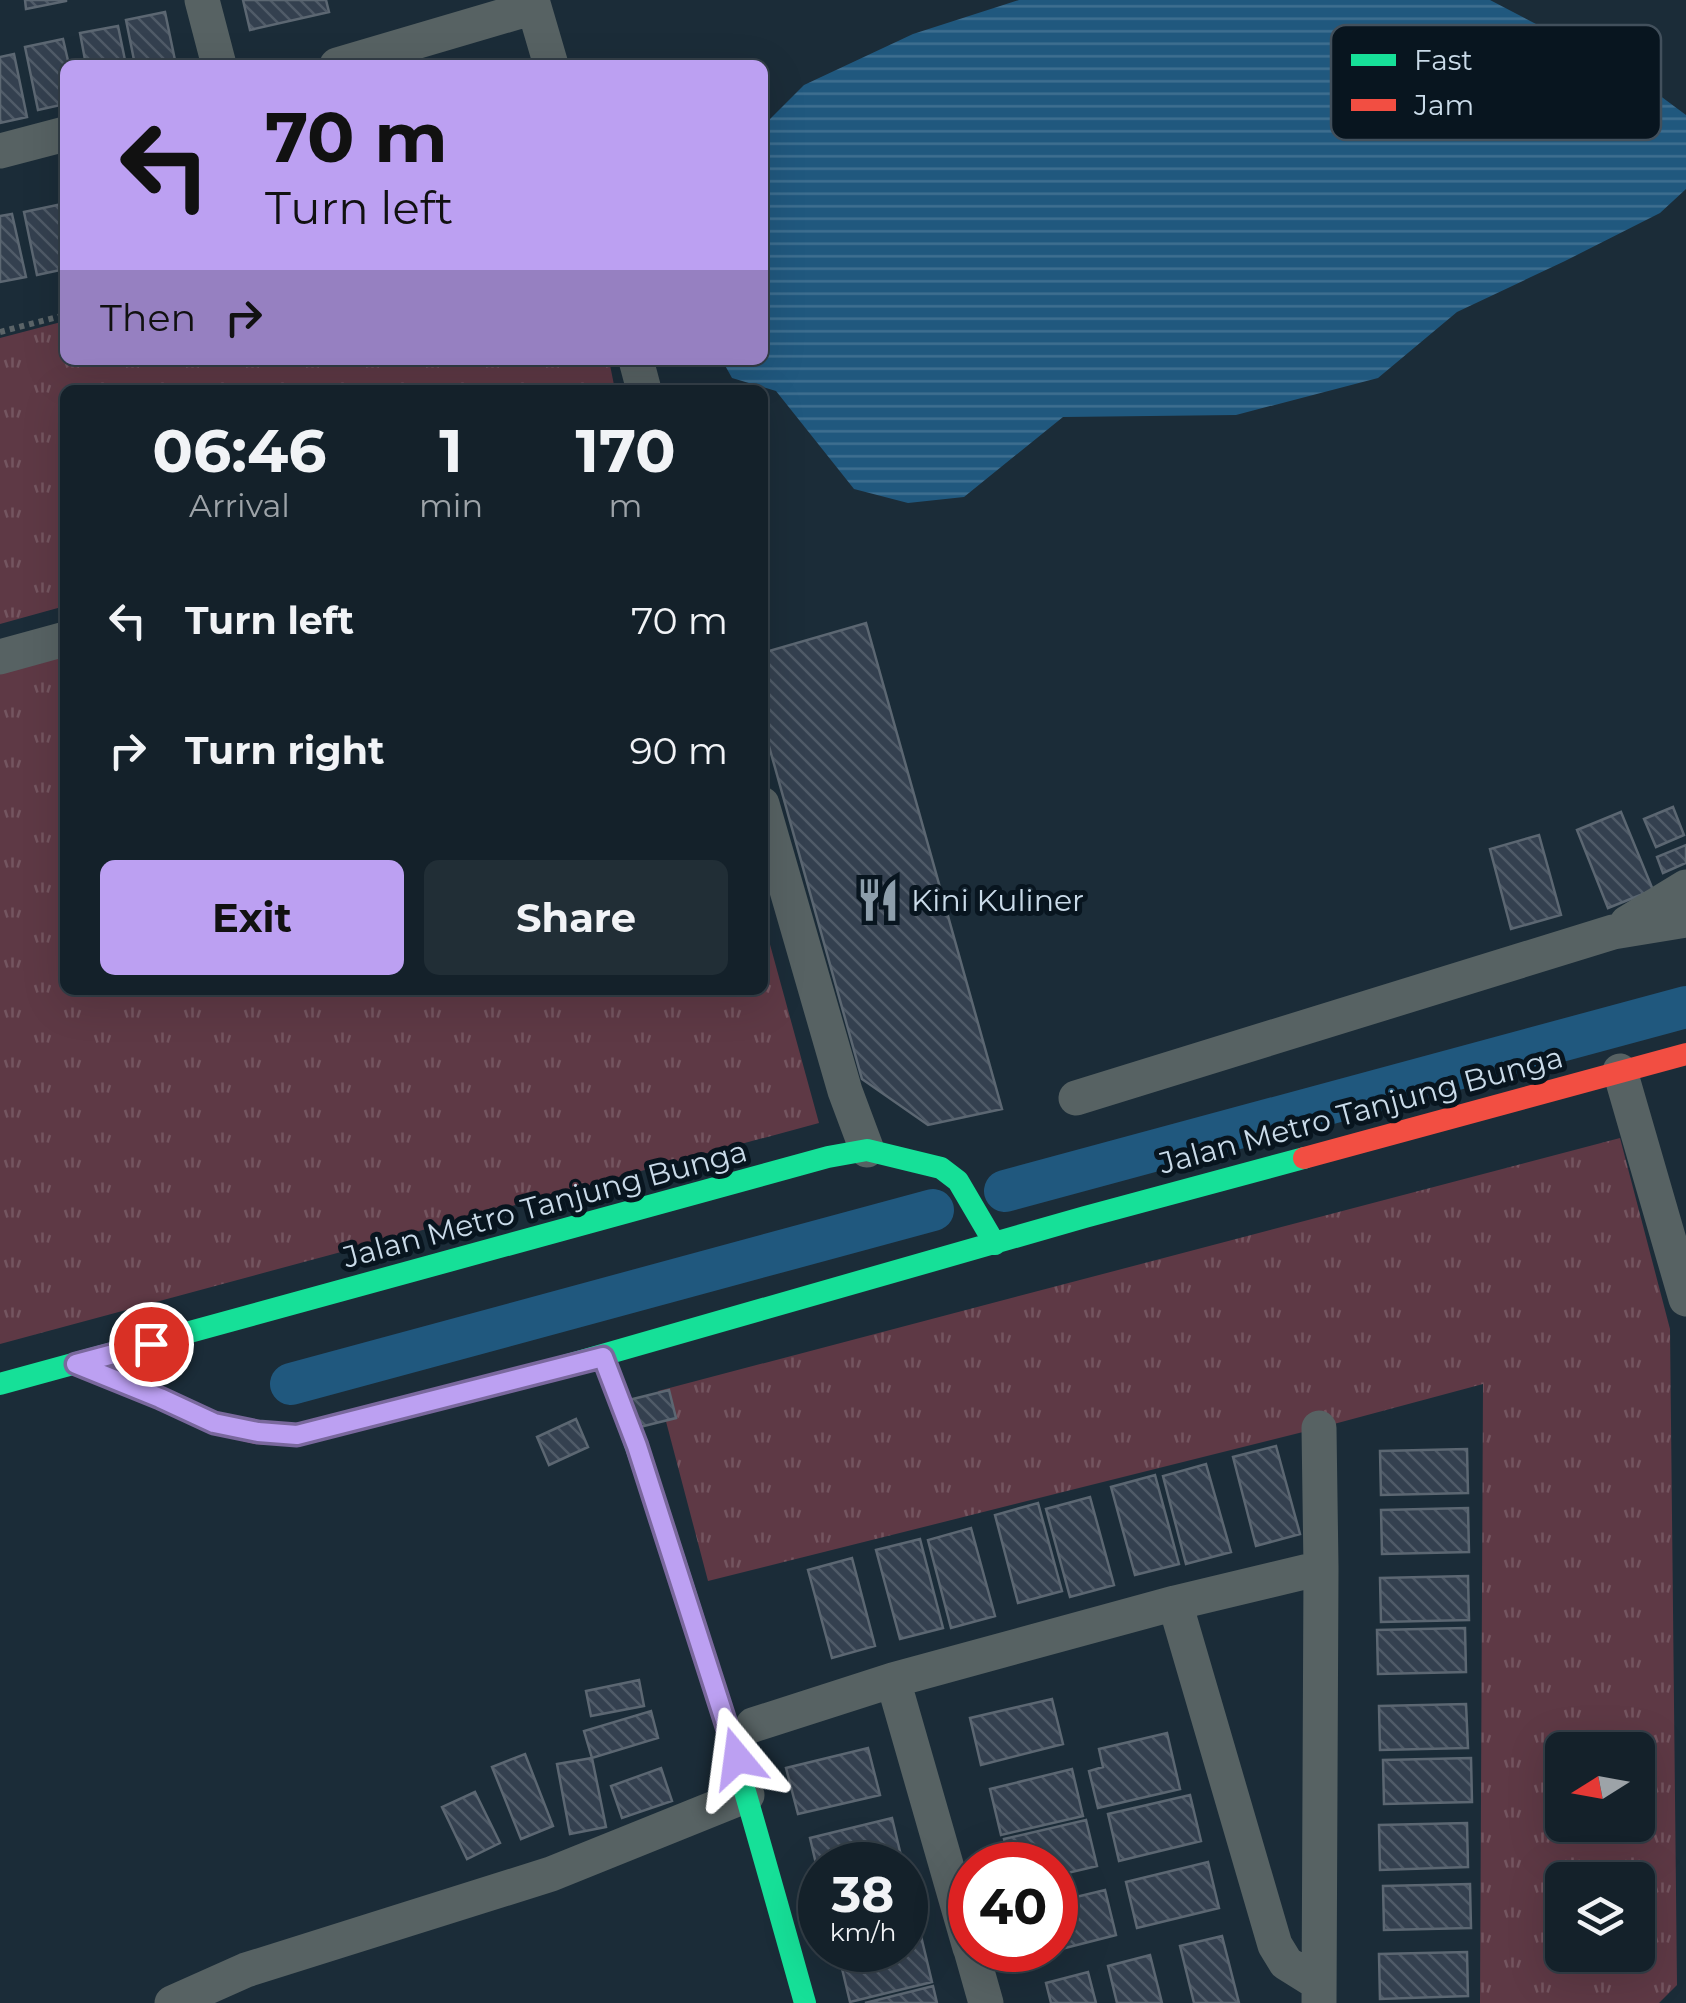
<!DOCTYPE html>
<style>
body{margin:0;font-family:Montserrat,sans-serif;background:#212e36;color:#f1f3f6;height:100vh;display:flex;flex-direction:column;font-size:38px;white-space:nowrap}
*{box-sizing:border-box;margin:0}
p{font-size:32px;color:#9da3a8}
.icon{flex:none;width:55px;height:55px;fill:none;stroke:currentColor;stroke-width:2;stroke-linecap:round;stroke-linejoin:round}
.map{position:relative;flex:1;overflow:hidden}
.side{position:absolute;left:60px;top:385px;width:708px;height:610px;display:flex;flex-direction:column;background:#14212a;border-radius:15px;box-shadow:0 10px 40px #0002,0 0 0 2px #333e47}
.side>*{flex:none}
.top-card{position:absolute;left:60px;top:60px;width:708px;height:305px;border-radius:15px;box-shadow:0 10px 40px #0002,0 0 0 2px #333e47;background:#bca0f2;color:#111;overflow:hidden}
.needle{width:65px;rotate:259deg}
.controls{position:absolute;left:1545px;top:1732px;display:grid;gap:20px}
.controls a{display:grid;place-items:center;width:110px;height:110px;border-radius:15px;background:#14212a;box-shadow:0 10px 40px #0002,0 0 0 2px #333e47;font-size:50px}
.speed{position:absolute;left:798px;top:1842px;display:flex;gap:20px;font-size:50px;font-weight:700;text-align:center}
.speed>*{display:grid;place-content:center;width:130px;height:130px;border-radius:50%;background:#14212a;box-shadow:0 10px 40px #0002,0 0 0 2px #333e47;line-height:1}
.speed small{font-size:25px;font-weight:400}
.speed .limit{border:15px solid #d22;background:#fff;color:#111}
.pin{position:absolute;display:grid;place-items:center;width:85px;height:85px;color:#fff;margin:-42px;border:5px solid #fff;border-radius:50%;box-shadow:0 2px 10px #0007}
.me{position:absolute;width:110px;margin:-55px;rotate:344deg;stroke-linejoin:round;filter:drop-shadow(0 0 8px #0008)}
.turn{display:flex;align-items:center;gap:35px;height:210px;padding:0 40px;font-size:45px}
.turn .icon{width:130px;height:130px;stroke-width:2.5}
.turn b{display:block;font-size:70px;line-height:85px}
.then{display:flex;align-items:center;height:95px;padding:0 40px;background:#0003;gap:20px;font-size:38px}
.eta{display:flex;justify-content:space-evenly;align-items:center;height:170px;text-align:center}
.eta b{font-size:60px;font-weight:700;line-height:70px}
.button{display:flex;gap:20px;margin-top:auto;padding:20px 40px}
.button a{flex:1;height:115px;border-radius:15px;background:#bca0f2;color:#111;font-size:40px;font-weight:700;line-height:115px;text-align:center}
.button a+a{background:#212e36;color:#f1f3f6}
ul{padding:0;list-style:none}
li{display:flex;align-items:center;gap:30px;height:130px;padding:0 40px}
li div{flex:1}
li b{display:block;font-size:38px}
li em{font-style:normal}
.map>svg:first-child{display:block}
</style>
<div class="map">
<svg width="1686" height="2003" viewBox="0 0 1686 2003">
<defs>
<pattern id="grass-tufts" width="24" height="20" patternUnits="userSpaceOnUse" patternTransform="scale(2.5)"><rect width="24" height="20" fill="#5e3945"/><path d="M3 7l-1-3M5 7V3M7 7l1-3M15 17l-1-3M17 17v-4M19 17l1-3" fill="none" stroke="#745560"/></pattern>
<pattern id="water-rules" width="6" height="5" patternUnits="userSpaceOnUse" patternTransform="scale(2.5)"><rect width="6" height="5" fill="#20587e"/><path d="M0 2.5h6" fill="none" stroke="#3f6f90"/></pattern>
<pattern id="building-back-hatch" width="6" height="6" patternUnits="userSpaceOnUse" patternTransform="scale(2.5)"><rect width="6" height="6" fill="#34404f"/><path d="M-1 5l2 2M0 0l6 6M5-1l2 2" fill="none" stroke="#505b68"/></pattern>
</defs>
<rect width="100%" height="100%" fill="#1b2c38"/>
<path fill="url(#grass-tufts)" fill-rule="evenodd" d="M65 321V360H609L615 390H65V606L0 624V338Z
M65 652V990H762L763 919 819 1123 0 1344V669Z
M1620 1138 1670 1329 1677 1985 1659 2003H1480L1483 1384 1319 1428 708 1581 658 1391ZM1562 1750H1638V1825H1562ZM1562 1880H1638V1955H1562Z"/>
<path fill="url(#water-rules)" d="M1019 0H1490L1628 72 1686 115V189L1660 213 1565 261 1457 312 1378 378 1236 415 1063 417 964 497 908 503 854 489 776 391 732 378 722 360H762L763 126 804 85 913 34Z"/>
<g fill="none" stroke-linecap="round" stroke-linejoin="round">
<path stroke="#20587e" stroke-width="42" d="M1005 1191 1686 1007
M291 1384 933 1210"/>
</g>
<path fill="url(#building-back-hatch)" stroke="#5c6772" stroke-width="2.5" d="M25 0H66V1L26 9Z
M243 0H326L329 12 250 30Z
M165 12 176 65H135L126 20Z
M118 26 126 65H86L80 33Z
M63 39 69 65H65V104L38 110 25 47Z
M14 54 27 117 0 123V57Z
M62 204 65 217V269L37 275 24 212Z
M12 214 26 277 0 282V216Z
M866 623 1002 1109 928 1125 862 1079 762 721V653Z
M1673 807 1684 835 1656 847 1644 819Z
M1621 812 1653 890 1608 908 1577 830Z
M1539 835 1561 915 1511 929 1490 849Z
M1686 845V863L1663 873 1657 857Z
M669 1390 676 1418 636 1428 629 1400Z
M576 1419 588 1447 549 1465 537 1437Z
M1276 1446 1300 1534 1256 1546 1233 1457Z
M1467 1449 1468 1493 1381 1495 1380 1451Z
M1206 1464 1231 1552 1186 1564 1163 1476Z
M1155 1475 1179 1564 1135 1575 1111 1487Z
M1090 1497 1114 1585 1070 1597 1046 1509Z
M1038 1503 1062 1591 1018 1603 995 1515Z
M1468 1508 1469 1552 1382 1554 1381 1510Z
M971 1528 995 1616 951 1628 928 1540Z
M920 1539 943 1628 900 1639 876 1550Z
M852 1558 875 1646 832 1658 808 1570Z
M1468 1576 1469 1620 1381 1622 1380 1578Z
M1465 1628 1466 1672 1378 1674 1377 1630Z
M639 1680 644 1706 591 1716 586 1691Z
M1052 1699 1063 1744 981 1765 970 1718Z
M1466 1704 1468 1748 1380 1750 1379 1706Z
M651 1711 658 1738 592 1758 584 1731Z
M1167 1733 1180 1789 1098 1808 1089 1771 1103 1767 1099 1749Z
M868 1748 880 1795 798 1814 786 1768Z
M525 1754 553 1826 521 1839 492 1767Z
M592 1758 606 1827 570 1834 557 1764Z
M1471 1758 1472 1802 1384 1804 1383 1760Z
M661 1768 672 1801 622 1818 611 1786Z
M1072 1769 1083 1816 1001 1835 990 1789Z
M475 1792 500 1843 467 1859 442 1807Z
M1190 1795 1201 1841 1119 1861 1108 1814Z
M892 1818 903 1864 820 1865V1881L810 1838Z
M1086 1820 1097 1866 1055 1876V1865H1010L1004 1839Z
M1467 1823 1468 1867 1380 1870 1379 1825Z
M1208 1862 1219 1908 1137 1928 1126 1882Z
M905 1872 916 1917 905 1920Z
M1470 1884 1471 1928 1384 1930 1383 1886Z
M1105 1890 1116 1935 1034 1956 1033 1950H1055V1902Z
M921 1936 932 1982 850 2002 839 1956 863 1950H905V1940Z
M1222 1936 1239 2003H1194L1180 1946Z
M1467 1952 1468 1996 1380 1999 1379 1954Z
M1150 1955 1162 2003H1117L1108 1966Z
M1088 1972 1096 2003H1051L1046 1983Z
M933 1986 937 2003H865Z"/>
<g fill="none" stroke-linecap="round" stroke-linejoin="round">
<path stroke="#5b6468" stroke-width="6" stroke-dasharray="5 5" stroke-linecap="butt" d="M0 332 65 315"/>
<path stroke="#576263" stroke-width="35" d="M202 0 219 65
M532 0 551 65
M337 65 534 7
M0 151 65 134
M636 360 644 390
M0 657 65 639
M762 804 845 1091 867 1150
M1627 923 1686 887
M1620 1071 1686 1299
M1076 1098 1613 932 1686 920
M1175 1603 1275 1945 1286 1963 1318 1983
M893 1680 1175 1603 1321 1568 1319 1428
M753 1725 893 1680 970 1948
M971 1950 986 2003
M172 2003 246 1970 551 1874 747 1795
M1319 2003 1321 1568"/>
<path stroke="#16e098" stroke-width="22" d="M603 1357C684 1568 744 1786 805 2003
M550 1370 1085 1217 1304 1158
M0 1384 828 1157 867 1150 941 1168 958 1181 995 1244"/>
<path stroke="#f24e42" stroke-width="22" d="M1304 1158 1686 1054
M76 1364 160 1398 214 1423 257 1433 297 1435 550 1370"/>
</g>
<g fill="none" stroke-linecap="round" stroke-linejoin="round">
<g stroke="#7a689d" stroke-width="25">
<path id="route" d="M151 1344 76 1364 160 1398 214 1423 258 1432 297 1435 603 1357 637 1446 737 1758"/>
</g>
<use href="#route" stroke="#bca0f2" stroke-width="18"/>
</g>
<defs>
<g id="restaurant-bare" transform="scale(3.45)"><path d="M-5-6h1v4h1v-4h1v4h1v-4h1v5L-1.5 .5V6h-2V.5L-5-1ZM5-6V6H3V1.5H1.5Q1.5-4 5-6Z" fill="#8d9eab" stroke="#08151f" stroke-width="2.5" paint-order="stroke"/></g>
</defs>
<g fill-rule="evenodd">
<use href="#restaurant-bare" x="878" y="900"/>
</g>
<g text-anchor="middle" dominant-baseline="central" stroke-width="10" stroke-linejoin="round" paint-order="stroke">
<g font-size="30" fill="#cadbe9" stroke="#08151f" text-anchor="start">
<text x="911" y="900">Kini Kuliner</text>
</g>
<g font-size="30" fill="#cadbe9" stroke="#08151f">
<text transform="translate(1361 1110) rotate(-15)">Jalan Metro Tanjung Bunga</text>
<text transform="translate(545 1204) rotate(-15)">Jalan Metro Tanjung Bunga</text>
</g>
</g>
<rect x="1331" y="25" width="330" height="115" rx="15" fill="#08151f" stroke="#42505c" stroke-width="2.5"/>
<rect x="1351" y="54" width="45" height="12" fill="#16e098"/>
<rect x="1351" y="99" width="45" height="12" fill="#f24e42"/>
<g font-size="28" fill="#cadbe9">
<text x="1414" y="70">Fast</text>
<text x="1414" y="115">Jam</text>
</g>
</svg>
<div class="controls">
<a><svg class="needle" viewBox="-14 -14 28 28"><path d="M0-13l5 13h-10z" fill="#e53935"/><path d="M0 13l5-13h-10z" fill="#9da3a8"/></svg></a>
<a><svg class="icon" aria-label="layers" viewBox="0 0 24 24"><path d="M12 4l9 5-9 5-9-5zM3 14l9 5 9-5"/></svg></a>
</div>
<div class="speed"><div>38<small>km/h</small></div><div class="limit">40</div></div>
<div class="pin" style="left:151px;top:1344px;background:#d93025"><svg class="icon" aria-label="arrive" viewBox="0 0 24 24"><path d="M6 21V4h12l-3 4 3 4H6"/></svg></div>
<svg class="me" style="left:737px;top:1758px" viewBox="-20 -20 40 40"><path d="M0-17L14 15 0 8-14 15z" fill="#bca0f2" stroke="#fff" stroke-width="4"/></svg>
<div class="top-card">
<div class="turn"><svg class="icon" aria-label="left" viewBox="0 0 24 24"><path d="M17 20v-9H6M10 6l-5 5 5 5"/></svg><div><b>70 m</b>Turn left</div></div>
<div class="then">Then<svg class="icon" aria-label="right" viewBox="0 0 24 24"><path d="M7 20v-9h11M14 6l5 5-5 5"/></svg></div>
</div>
<section class="side">
<div class="eta">
<div><b>06:46</b><p>Arrival</p></div>
<div><b>1</b><p>min</p></div>
<div><b>170</b><p>m</p></div>
</div>
<ul>
<li><svg class="icon" aria-label="left" viewBox="0 0 24 24"><path d="M17 20v-9H6M10 6l-5 5 5 5"/></svg><div><b>Turn left</b></div><em>70 m</em></li>
<li><svg class="icon" aria-label="right" viewBox="0 0 24 24"><path d="M7 20v-9h11M14 6l5 5-5 5"/></svg><div><b>Turn right</b></div><em>90 m</em></li>
</ul>
<div class="button"><a>Exit</a><a>Share</a></div>
</section>
</div>
